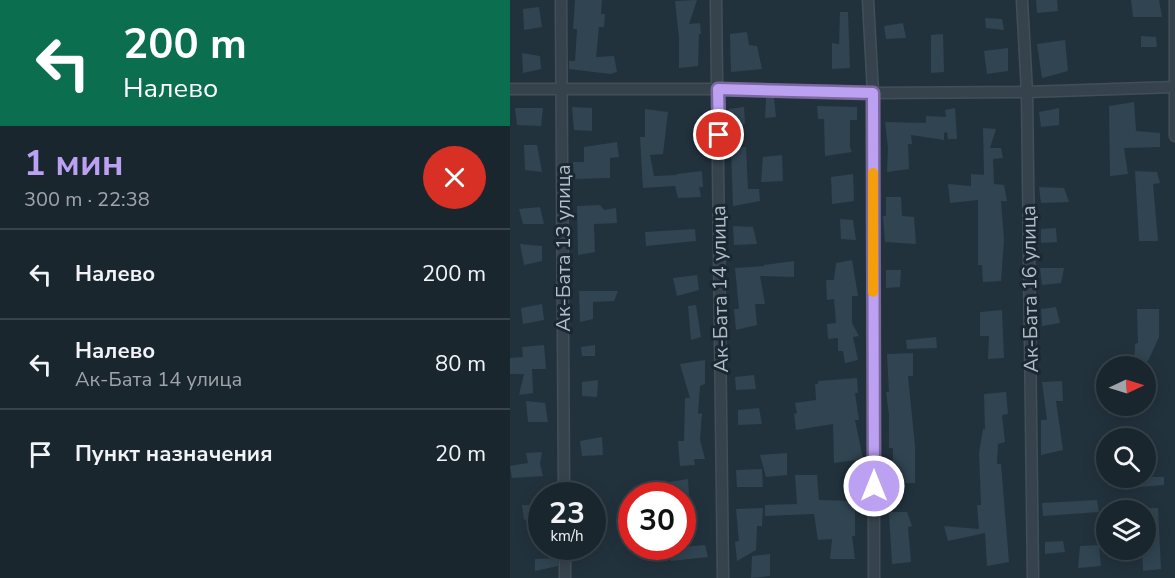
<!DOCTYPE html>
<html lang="ru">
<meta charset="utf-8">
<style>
body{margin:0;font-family:"Nunito Sans",sans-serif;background:#27323a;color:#f1f3f6;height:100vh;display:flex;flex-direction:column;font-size:22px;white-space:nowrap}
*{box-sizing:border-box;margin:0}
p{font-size:20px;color:#9fa5aa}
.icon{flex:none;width:33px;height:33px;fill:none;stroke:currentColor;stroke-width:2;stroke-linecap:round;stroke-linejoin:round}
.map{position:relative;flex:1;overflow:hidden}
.panel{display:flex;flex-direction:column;background:#1a262e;width:510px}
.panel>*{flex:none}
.guide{background:#0b6e4f;color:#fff;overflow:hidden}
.needle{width:39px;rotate:86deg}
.controls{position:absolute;left:586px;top:356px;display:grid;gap:12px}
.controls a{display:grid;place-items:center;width:60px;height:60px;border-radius:50%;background:#1a262e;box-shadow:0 3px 15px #0003,0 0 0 2px #38434a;font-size:30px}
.speed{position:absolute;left:18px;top:482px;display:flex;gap:12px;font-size:30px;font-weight:700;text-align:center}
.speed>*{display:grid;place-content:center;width:78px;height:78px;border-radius:50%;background:#1a262e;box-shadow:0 3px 15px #0003,0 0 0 2px #38434a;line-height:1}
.speed small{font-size:15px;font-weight:400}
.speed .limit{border:9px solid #d22;background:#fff;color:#111}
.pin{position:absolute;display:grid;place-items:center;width:51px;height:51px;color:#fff;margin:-26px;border:3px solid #fff;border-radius:50%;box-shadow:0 2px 6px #0007}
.me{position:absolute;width:66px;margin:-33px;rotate:0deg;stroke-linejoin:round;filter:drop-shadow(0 0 4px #0008)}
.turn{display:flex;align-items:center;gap:21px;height:126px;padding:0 24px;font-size:27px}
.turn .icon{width:78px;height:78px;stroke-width:2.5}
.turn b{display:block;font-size:42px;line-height:51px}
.round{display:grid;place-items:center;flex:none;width:63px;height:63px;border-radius:32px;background:#27323a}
.head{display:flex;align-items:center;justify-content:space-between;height:102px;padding:0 24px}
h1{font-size:36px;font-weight:700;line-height:45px;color:#bca0f2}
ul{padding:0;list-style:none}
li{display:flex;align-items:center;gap:18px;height:90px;padding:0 24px;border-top:2px solid #38434a}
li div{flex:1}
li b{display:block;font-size:22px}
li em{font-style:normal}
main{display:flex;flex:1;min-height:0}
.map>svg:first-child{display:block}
</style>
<main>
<section class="panel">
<div class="guide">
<div class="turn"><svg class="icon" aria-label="left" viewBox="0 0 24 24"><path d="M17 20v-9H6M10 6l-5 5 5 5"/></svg><div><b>200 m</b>Налево</div></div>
</div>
<div class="head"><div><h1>1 мин</h1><p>300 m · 22:38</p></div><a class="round" style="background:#d93025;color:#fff"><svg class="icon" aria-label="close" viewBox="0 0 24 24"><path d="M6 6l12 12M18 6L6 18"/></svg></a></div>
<ul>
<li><svg class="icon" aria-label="left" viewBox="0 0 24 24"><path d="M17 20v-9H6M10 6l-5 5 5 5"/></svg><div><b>Налево</b></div><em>200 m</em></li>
<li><svg class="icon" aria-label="left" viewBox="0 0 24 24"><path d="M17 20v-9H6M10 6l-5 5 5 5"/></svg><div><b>Налево</b><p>Ак-Бата 14 улица</p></div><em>80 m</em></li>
<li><svg class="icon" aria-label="arrive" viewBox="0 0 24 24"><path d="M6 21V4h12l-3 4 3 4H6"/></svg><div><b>Пункт назначения</b></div><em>20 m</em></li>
</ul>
</section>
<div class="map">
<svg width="665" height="578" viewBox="0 0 665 578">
<rect width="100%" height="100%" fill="#22323d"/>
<path fill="#304451" d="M65 0H92L91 14H95L94 27H89L86 57 104 56 107 72 100 74 59 69V61H65L67 29H63Z
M187 0 179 24 190 23 191 34H189L188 66 169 68V38L165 1Z
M526 0H547L548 11 527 13Z
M621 0H649L652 17H623Z
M29 7 32 27 14 30 13 9Z
M330 12H338L340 68 322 69V43L329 44Z
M475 18 492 19 494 30 476 28Z
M393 23 396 38 376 39 374 26Z
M237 32 239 45 247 46 252 69 221 72 220 34Z
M433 34 434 72 421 73V35Z
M631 36 646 37 647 47H631Z
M555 40 558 71 532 78 527 44Z
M498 48V71L477 74 474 51Z
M12 53 30 56 31 69 13 73Z
M256 98H264L266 117 255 118Z
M624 102 626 131 650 133V147L614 148 618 174 600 176 599 106Z
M307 106 347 107V120H340V147L342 152 315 156 314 119H308Z
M62 107 82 108V131L64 130Z
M234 107 235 124 222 129 219 109Z
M5 108H33L31 126 7 125Z
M445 108 447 139H438L437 132 434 133V140L401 135 402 144H398L399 169 377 172 378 148 375 122 416 123V116L436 117 435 110Z
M549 108V125L531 127 529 112Z
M135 109 158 112 153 154 140 155 144 176 167 175V174L192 171 193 187H189L191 197 168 198 165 186 133 188 130 137H135Z
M473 128 486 129 480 148H491L493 158 483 159 484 184 494 185 497 201H491L494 240 491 281 473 282 472 265H468V200L440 203 438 184 461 186V174L474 175Z
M107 142 109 157 100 158V178L64 179 63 162H74V147Z
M14 145H27L32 172 15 170Z
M236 147 238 189H249L250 201 223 206 221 148Z
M272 155 273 181 251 182 253 157Z
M625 171 647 172 650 183 643 184 648 241H629Z
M343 174 344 201 322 204 321 177Z
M529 187 554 188 559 202 531 203Z
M376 197H391L392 216 404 217 406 244 375 242 373 216H376Z
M90 205 94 210 106 208 107 223 84 224 85 252 68 255 67 206Z
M30 207 34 224H13L9 209Z
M330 219 343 220 346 240 331 239Z
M223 226 243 227 247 244 224 245Z
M546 228 547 242 531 243V229Z
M185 229 186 241 136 246 135 232Z
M10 244 32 246V261L14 265Z
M342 260 348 296H342V323L349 336 343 337 348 360 335 363 333 351H328V338L318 339 317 324 326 323 324 299 317 300 316 280H324L326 263Z
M284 261V277L250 276 255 304H245L247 325 226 330 224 309H229L225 268 254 266V265Z
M530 268H554L551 283 532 285Z
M376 270H391L390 287 376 288Z
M187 275 189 290 167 296 163 278Z
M69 291H108L104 301 83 302V319L70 322Z
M32 304 34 320 13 324 11 308Z
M186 305 191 337 181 340 178 306Z
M546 307 550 323 532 326 531 309Z
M627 309H649V337L638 361 624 363 625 344 628 343Z
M492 310 494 358 478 359 479 336H470V312Z
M426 337 427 348 397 349 396 340Z
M34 345 36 369H22L23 393 9 395 14 374H0V358L13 357 12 347Z
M85 345V356H72L71 347Z
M403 353V376H398L405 446V483H392V480L383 481V448H379V415L376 392H379L377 354Z
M195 360V384L190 386 188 414 192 413 190 440 195 459H184L185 465 170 466 168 441H174L175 398H180L170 364Z
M244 375 246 389 226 390 225 377Z
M347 378 348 393H345L349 420H345L353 459 324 463 323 424 286 430 284 414 287 413 285 403 306 400 305 384H308V381Z
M88 380 87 397 72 396V382Z
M552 381 553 401H546L553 450 531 455V420H537L532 382Z
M496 392 498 414 492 415 495 442 488 444 487 464H491L499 562 477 566 475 533 438 541 434 526 469 529 467 505H471L469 453 473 429H475L474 394Z
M16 401 35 403 38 422H18Z
M249 408 252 424 228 425V410Z
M92 437 93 455 72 456 70 441Z
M32 452 30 464 33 476 2 478 0 466 18 463 16 453Z
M277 453V475L256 477 250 455Z
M252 469 253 487H227L226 470Z
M285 475H307L309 500 345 501V536H342L345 559H320L322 539 308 540 304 514 255 516V505L287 504Z
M617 477H654V485L617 488Z
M178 479 179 495H153L154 483Z
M587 500 589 512 533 516 532 503Z
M12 505H32V515L14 520Z
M253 508 252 526H247L246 550 227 561 225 542 229 541 226 509Z
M636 508H648L651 569 633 571 632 549H636Z
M379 512H397L402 526 398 527 401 562 382 564Z
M553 541 555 552 535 554V542Z
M195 545 198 557 161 561 159 548Z
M589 545 591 566 568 568 570 546Z
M260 554V576L241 578 242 556Z
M48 558V566L25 571V559Z"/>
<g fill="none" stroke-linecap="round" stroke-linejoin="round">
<g stroke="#424f59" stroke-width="13">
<path id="minor" d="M51 0 54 495
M206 0 213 578
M358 0 363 93 364 578
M512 0 517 92 523 578
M665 0V136
M0 89H208L363 93 517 92 665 87
M55 546V578"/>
</g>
<use href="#minor" stroke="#36434d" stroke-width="10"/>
</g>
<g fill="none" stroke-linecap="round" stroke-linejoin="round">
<g stroke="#7a689d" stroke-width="15">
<path id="route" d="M209 135 208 89 363 93 364 486"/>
</g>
<use href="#route" stroke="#bca0f2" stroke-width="10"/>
<path stroke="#f59e0b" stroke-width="10" d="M363 173V292"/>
</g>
<g text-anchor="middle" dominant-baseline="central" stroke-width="6" stroke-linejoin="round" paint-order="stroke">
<g font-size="20" fill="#b1bec9" stroke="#1b2832">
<text transform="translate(53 248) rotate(-90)">Ак-Бата 13 улица</text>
<text transform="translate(210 289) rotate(-91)">Ак-Бата 14 улица</text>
<text transform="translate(520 289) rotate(-91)">Ак-Бата 16 улица</text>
</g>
</g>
</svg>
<div class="controls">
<a><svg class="needle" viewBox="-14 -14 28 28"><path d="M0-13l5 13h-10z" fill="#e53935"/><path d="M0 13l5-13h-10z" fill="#9fa5aa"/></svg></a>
<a><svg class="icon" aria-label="search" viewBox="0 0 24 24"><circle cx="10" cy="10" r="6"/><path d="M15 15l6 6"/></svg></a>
<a><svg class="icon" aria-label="layers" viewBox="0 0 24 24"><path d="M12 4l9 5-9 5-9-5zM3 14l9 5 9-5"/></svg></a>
</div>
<div class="speed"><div>23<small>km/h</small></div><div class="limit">30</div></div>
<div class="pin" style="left:209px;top:135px;background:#d93025"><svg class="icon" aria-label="arrive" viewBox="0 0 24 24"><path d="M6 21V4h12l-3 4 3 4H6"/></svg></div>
<svg class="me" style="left:364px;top:486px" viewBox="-20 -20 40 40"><circle r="17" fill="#bca0f2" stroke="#fff" stroke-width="3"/><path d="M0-11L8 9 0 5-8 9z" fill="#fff"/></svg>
</div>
</main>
